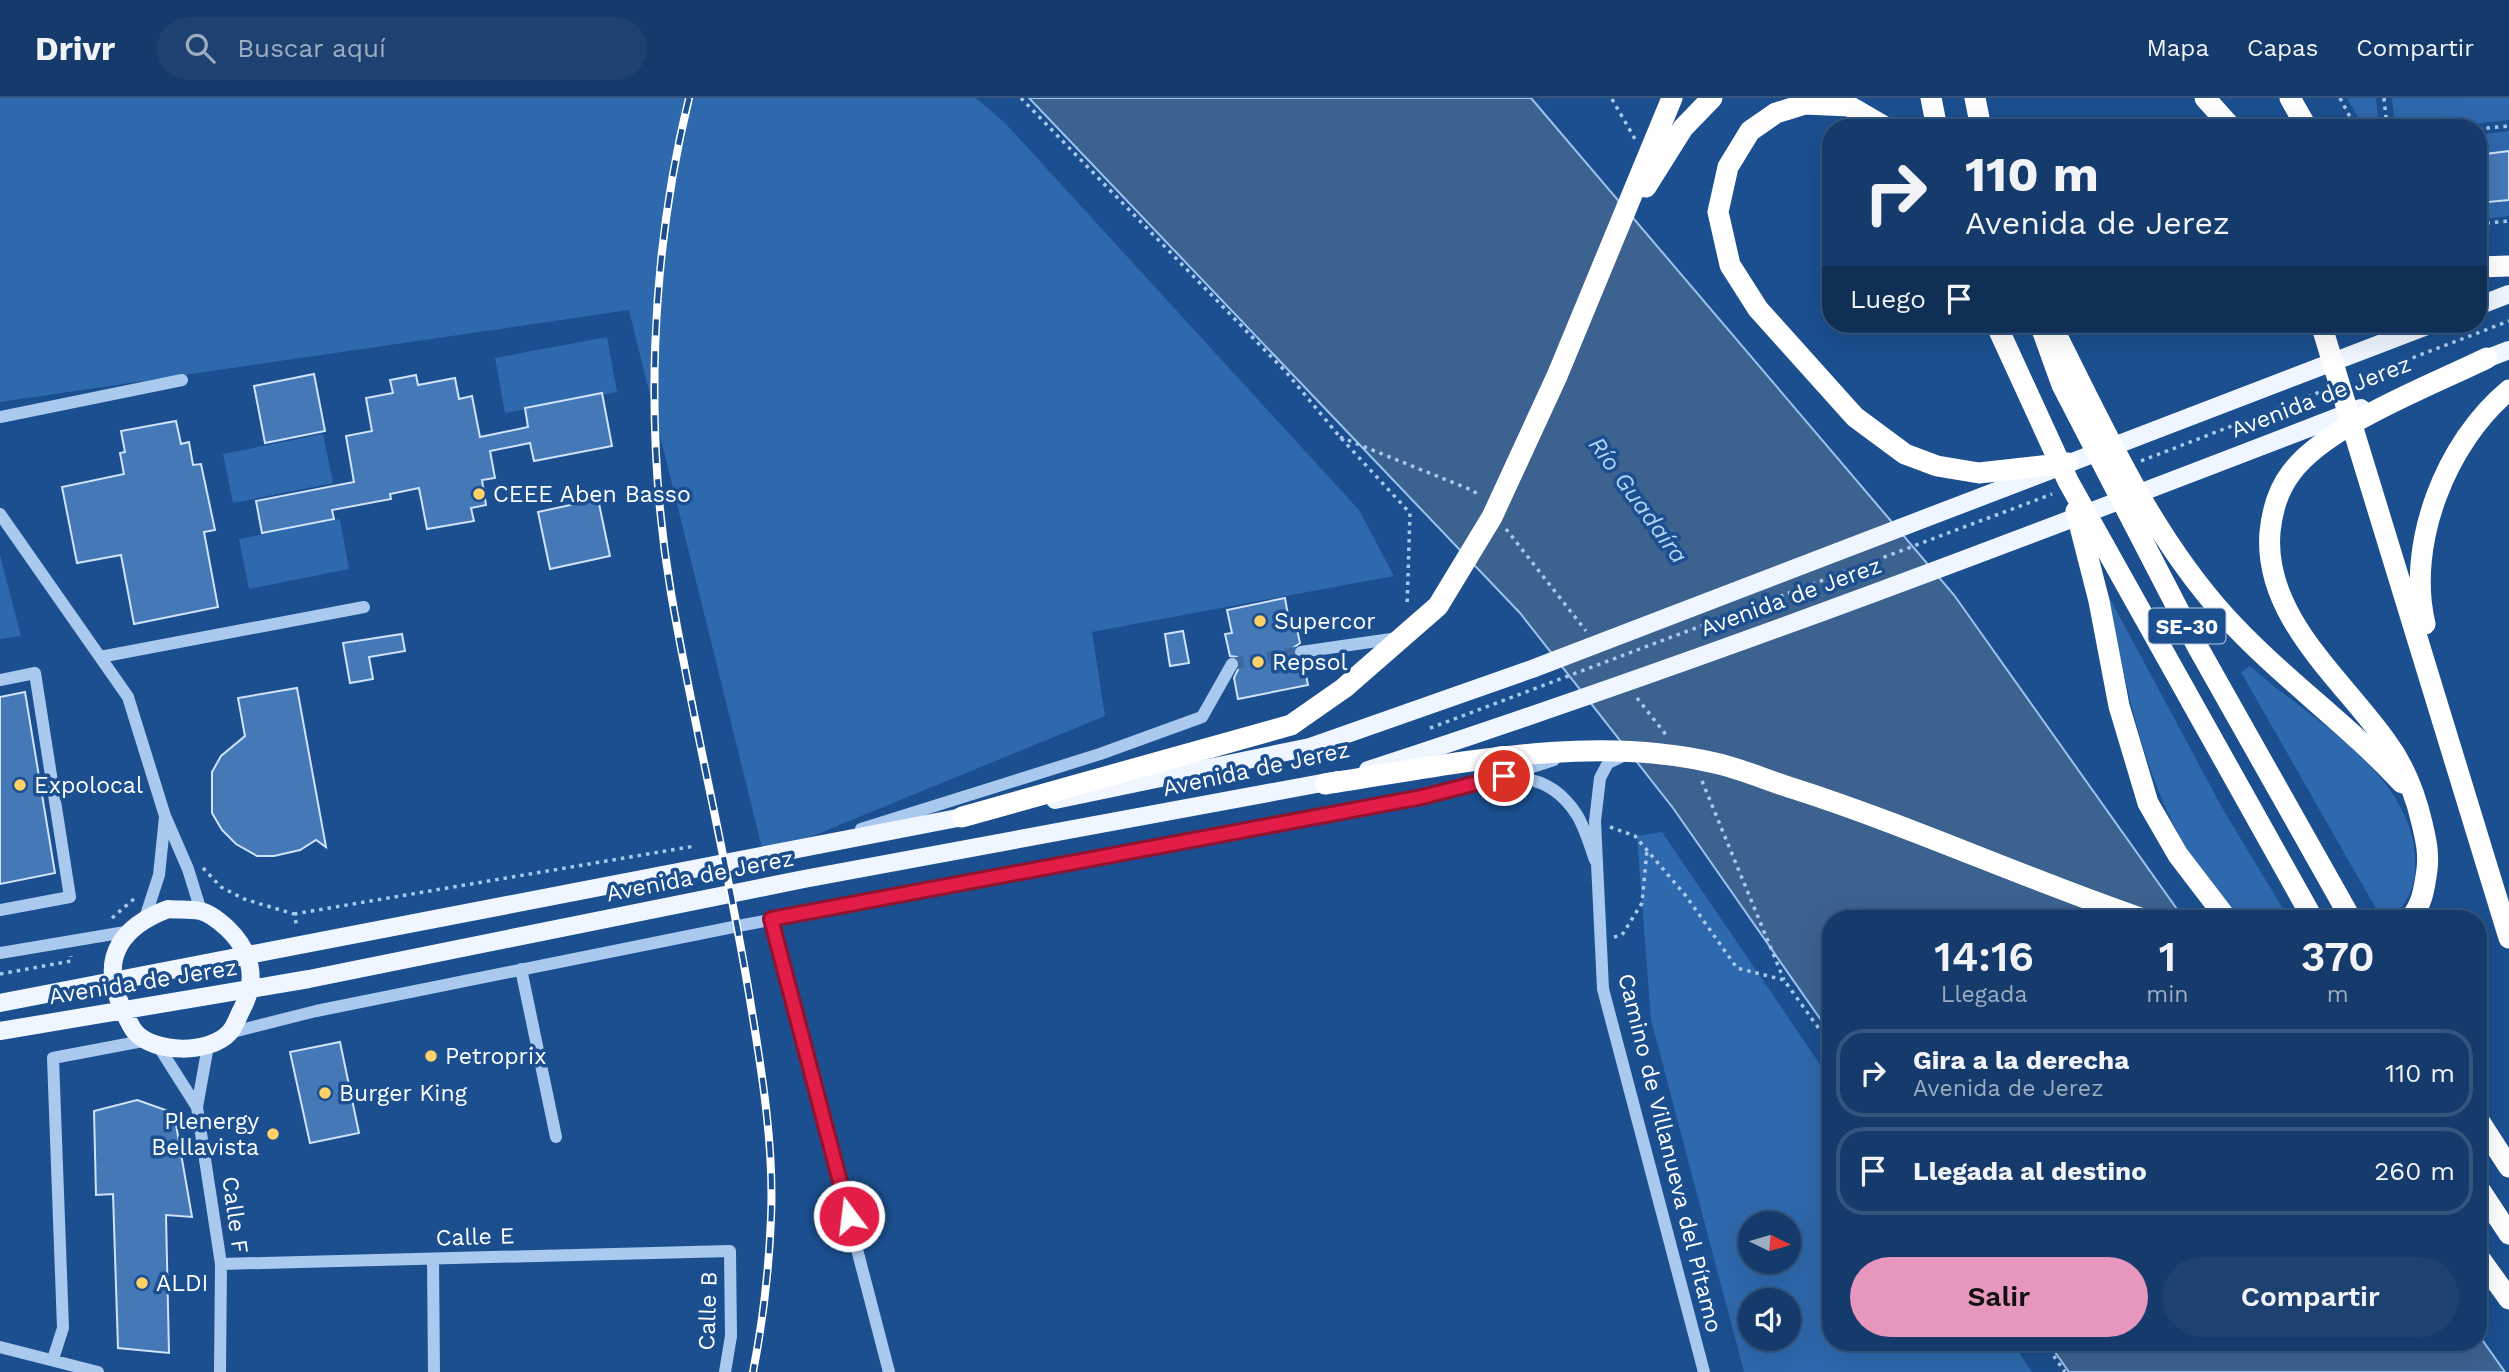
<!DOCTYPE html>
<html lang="es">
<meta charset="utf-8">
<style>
body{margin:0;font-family:"Work Sans",sans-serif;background:#1d4271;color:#f1f3f6;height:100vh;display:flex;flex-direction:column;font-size:26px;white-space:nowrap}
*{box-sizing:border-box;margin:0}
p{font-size:23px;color:#9dadc1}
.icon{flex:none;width:38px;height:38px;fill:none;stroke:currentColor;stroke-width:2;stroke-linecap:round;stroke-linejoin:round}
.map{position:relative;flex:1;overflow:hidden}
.details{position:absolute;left:1822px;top:812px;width:665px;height:441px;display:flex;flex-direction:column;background:#143b6b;border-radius:28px;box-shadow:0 7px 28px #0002,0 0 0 2px #33557e}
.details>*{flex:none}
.top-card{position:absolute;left:1822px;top:21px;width:665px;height:214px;border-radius:28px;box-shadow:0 7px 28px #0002,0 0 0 2px #33557e;background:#143b6b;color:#f1f3f6;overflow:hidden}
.needle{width:46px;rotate:95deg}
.fabs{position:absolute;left:1738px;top:1113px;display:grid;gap:14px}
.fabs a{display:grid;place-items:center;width:63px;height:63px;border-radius:50%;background:#143b6b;box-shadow:0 7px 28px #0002,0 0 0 2px #33557e;font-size:35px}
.pin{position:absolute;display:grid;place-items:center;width:60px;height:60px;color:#fff;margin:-30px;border:4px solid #fff;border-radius:50%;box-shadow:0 2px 7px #0007}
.me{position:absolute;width:77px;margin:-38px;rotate:345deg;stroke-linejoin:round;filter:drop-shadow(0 0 5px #0008)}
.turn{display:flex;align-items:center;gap:24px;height:147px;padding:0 28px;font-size:32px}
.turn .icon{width:91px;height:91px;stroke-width:2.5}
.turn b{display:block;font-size:49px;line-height:60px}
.then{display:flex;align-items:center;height:66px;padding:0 28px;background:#0003;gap:14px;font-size:26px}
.eta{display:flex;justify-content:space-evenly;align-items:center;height:119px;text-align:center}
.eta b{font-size:42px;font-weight:600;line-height:49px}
.action{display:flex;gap:14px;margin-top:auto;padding:14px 28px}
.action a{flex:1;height:80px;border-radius:42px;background:#e797bd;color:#111;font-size:28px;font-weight:600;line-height:80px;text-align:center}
.action a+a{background:#1d4271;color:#f1f3f6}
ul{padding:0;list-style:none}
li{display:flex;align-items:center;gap:21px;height:88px;margin:0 14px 10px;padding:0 14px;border:4px solid #33557e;border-radius:28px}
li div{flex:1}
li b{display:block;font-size:26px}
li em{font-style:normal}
header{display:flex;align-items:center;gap:42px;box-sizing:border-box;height:98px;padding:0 35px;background:#143b6b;border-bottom:2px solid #33557e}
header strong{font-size:33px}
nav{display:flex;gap:38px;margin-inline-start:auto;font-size:24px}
.search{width:490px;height:63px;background:#1d4271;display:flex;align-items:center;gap:18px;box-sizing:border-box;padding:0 24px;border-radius:38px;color:#9dadc1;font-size:26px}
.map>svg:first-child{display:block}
</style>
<header>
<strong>Drivr</strong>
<div class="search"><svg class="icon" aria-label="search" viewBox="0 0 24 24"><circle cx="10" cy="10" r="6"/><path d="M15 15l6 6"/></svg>Buscar aquí</div>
<nav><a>Mapa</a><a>Capas</a><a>Compartir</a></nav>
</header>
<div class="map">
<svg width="2509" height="1274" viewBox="0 0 2509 1274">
<rect width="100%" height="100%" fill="#1b4f8f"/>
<path fill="#2e69ad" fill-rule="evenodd" d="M0 0H976L1004 24 1359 412 1394 478 1092 534 1105 618 764 758 629 212 0 304Z
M2347 0H2376L2379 30H2364Z
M2392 0H2509V22L2436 30H2395Z
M2509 33V53L2478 57V37Z
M2509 102V118L2478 122V105Z
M607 239 617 294 505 315 495 260Z
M323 336 333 385 233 405 223 356Z
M340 421 349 471 249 491 239 441Z
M0 457 21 538 0 541Z
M2108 497 2225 715 2289 821H2239C2154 733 2130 613 2108 497Z
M2250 568C2309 621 2409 672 2415 758 2417 784 2410 802 2392 821H2382L2241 574Z
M1662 734 1830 981V1244H2012L2032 1274H1744L1651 922 1637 738ZM1750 1125H1788V1164H1750ZM1750 1202H1788V1241H1750Z"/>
<path fill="#3c6290" stroke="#9cc4f0" stroke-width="2" d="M1029 0H1531L1954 497 2184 821H1830V935L1673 710 1520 515Z
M2478 1236 2505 1274H2069L2048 1244H2478Z"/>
<path fill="#4478b7" stroke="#cfe3fa" stroke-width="2" d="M2509 53V102L2478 105V57Z
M314 276 325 333 265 345 254 288Z
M416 277 418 287 455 280 459 301 472 298 480 339 528 329 525 310 602 295 612 348 534 363 530 345 490 353 495 380 482 382 486 407 471 410 474 423 427 431 419 390 390 396 391 401 332 412 334 421 262 435 256 403 354 384 346 338 372 333 366 300 393 295 390 282Z
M176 323 181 346 189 344 193 367 201 366 215 432 204 434 218 509 134 526 121 457 77 465 62 389 124 376 120 355 125 354 121 333Z
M598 401 610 458 550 471 538 414Z
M1285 500 1289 523 1295 522 1300 545 1293 550V556L1297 562 1303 563 1308 587 1238 601 1234 580 1241 565 1237 559 1230 558 1225 536 1232 535 1227 512Z
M1183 533 1189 565 1170 568 1165 536Z
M402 536 405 553 369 559 373 581 350 585 343 545Z
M297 590 326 749 316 742 300 752 274 758H257L236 746 222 732 212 715V674L221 658 245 638 238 600Z
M25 594 55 775 0 786V599Z
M340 944 359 1035 310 1045 290 954Z
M137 1002 174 1015 192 1119 166 1117 169 1255 118 1250 113 1096 96 1097 94 1013Z"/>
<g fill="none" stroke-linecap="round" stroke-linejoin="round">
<path stroke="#3d69a0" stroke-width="12" stroke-dasharray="12 6" stroke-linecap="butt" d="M1232 566 1301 554"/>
<path stroke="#a9c9ee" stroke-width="3.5" stroke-dasharray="3.5 5" stroke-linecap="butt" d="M1021 0 1286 274 1340 339 1410 415 1407 509
M2340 0 2356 30
M2384 0 2387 30
M1612 1 1635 41
M2478 31 2509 28
M2478 126 2509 123
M2357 281 2509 223
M1340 339 1474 393 1479 399
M2141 363 2320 294
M1506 431 1586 533
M1637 600 1667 638
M1430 630 2052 396
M1702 683 1784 882
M1610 729 1635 738 1686 798 1737 870 1784 882 1830 946
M203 770 221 789 244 801 294 816 297 829
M294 816 695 748
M112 820 135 800
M1614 839 1622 837 1642 805 1647 752
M0 876 71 863V858
M2044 1244 2065 1274"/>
<path stroke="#a9c9ee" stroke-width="12" d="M0 319 182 282
M0 416 128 599 165 718 188 771 201 813
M1301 554 1398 540
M100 559 364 509
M0 582 35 575 70 799 0 812
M1625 657 1608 665 1600 680 1595 723 1603 891 1704 1274
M1508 677 1554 662
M861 731 1100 656 1202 619 1232 566
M145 820 159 777 165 719
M771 821 889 1274
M0 855 131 833
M521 871 556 1039
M229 935 316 913 738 828 1422 699C1477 685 1539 656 1577 717 1585 730 1590 748 1595 762
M157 946 197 1009
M208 948 197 1009 221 1166 220 1274
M433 1161 434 1274
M221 1166 730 1153 731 1238 725 1274
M0 1249 98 1274
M53 1261 63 1230 53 960 148 942"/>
<path stroke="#f0f6ff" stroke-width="18" d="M2478 208 2509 196
M2475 265 2509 252
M1368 672C1703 563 2032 437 2361 310
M1055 702 1310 649 1532 571 2432 226
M168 811C178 812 190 811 200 813 210 815 219 823 227 830 251 853 258 881 242 911 238 918 235 929 229 935 209 956 155 956 135 934 129 926 124 914 120 905 100 858 123 828 168 811Z
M0 905 973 717
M0 933 309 881 804 781 1338 682"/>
<path stroke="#fff" stroke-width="21" d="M1931 0 1937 30
M1975 0 1981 30
M2205 0 2232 30
M2290 0 2307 30
M1887 30 1849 8 1805 6 1776 15 1750 33 1728 69 1718 114 1730 167 1758 211 1855 319 1905 356 1937 368 1979 375 2068 365
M1646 89 1683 30 1712 0
M2478 169 2509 168
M1996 226 2068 383 2313 821
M2040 226 2062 287 2196 546 2351 821
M2321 226 2509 840
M2056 236C2105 333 2151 436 2224 517 2279 578 2347 625 2402 685
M2076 413 2099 503 2119 608 2148 705 2178 757 2227 821
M2425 526C2406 446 2446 344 2509 292
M1325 686C1451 667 1588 635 1715 665 1742 671 1769 683 1795 691 1913 729 2026 781 2143 821
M962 719 1291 627 1344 590 1438 508 1492 419 1557 278 1672 0
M2410 821C2423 805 2424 791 2427 772 2429 755 2426 742 2422 725 2415 695 2404 667 2386 643 2341 580 2263 518 2270 434 2272 414 2278 392 2291 375 2326 327 2432 287 2487 260
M2478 1021 2509 1069
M2478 1089 2509 1136
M2478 1158 2509 1201"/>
<g stroke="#fff" stroke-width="8">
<path id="rail" d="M689 0C650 159 644 334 671 495 695 635 730 774 752 914 763 981 774 1052 771 1120 769 1171 763 1223 753 1274"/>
</g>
<use href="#rail" stroke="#1b4f8f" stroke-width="5" stroke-dasharray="16" stroke-linecap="butt"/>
</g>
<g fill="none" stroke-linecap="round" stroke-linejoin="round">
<g stroke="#92132f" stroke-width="18">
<path id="route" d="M849 1118 771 821 1422 699 1504 678"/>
</g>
<use href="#route" stroke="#e11d48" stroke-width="12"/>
</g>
<g fill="#ffd166" stroke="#1b4f8f" stroke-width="2.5">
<circle cx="479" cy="396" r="7"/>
<circle cx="1260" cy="523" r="7"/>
<circle cx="1258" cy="564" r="7"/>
<circle cx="20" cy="687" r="7"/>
<circle cx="431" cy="958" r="7"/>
<circle cx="325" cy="995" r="7"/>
<circle cx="273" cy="1036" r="7"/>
<circle cx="142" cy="1185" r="7"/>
</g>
<g text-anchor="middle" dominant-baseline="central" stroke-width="7" stroke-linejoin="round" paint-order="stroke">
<rect fill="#1b4f8f" stroke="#bbcadd" stroke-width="2" x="2148.5" y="510.5" width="77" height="35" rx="5"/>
<g font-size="21" font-weight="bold" fill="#fff">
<text x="2187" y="528">SE-30</text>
</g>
<g font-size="23" fill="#fff" stroke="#1b4f8f">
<text transform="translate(2321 299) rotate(-21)">Avenida de Jerez</text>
<text transform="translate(1791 499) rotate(-20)">Avenida de Jerez</text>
<text transform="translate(1256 671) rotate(-12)">Avenida de Jerez</text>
<text transform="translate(700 778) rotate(-11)">Avenida de Jerez</text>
<text transform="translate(143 884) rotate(-9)">Avenida de Jerez</text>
<text transform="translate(1670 1055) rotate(76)">Camino de Villanueva del Pítamo</text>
<text transform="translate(235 1117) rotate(82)">Calle F</text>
<text transform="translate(475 1139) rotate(-2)">Calle E</text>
<text transform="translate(708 1213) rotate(-88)">Calle B</text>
</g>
<g font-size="23" fill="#fff" stroke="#1b4f8f" text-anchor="start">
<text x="493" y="396">CEEE Aben Basso</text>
<text x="1274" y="523">Supercor</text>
<text x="1272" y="564">Repsol</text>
<text x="34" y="687">Expolocal</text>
<text x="445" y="958">Petroprix</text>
<text x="339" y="995">Burger King</text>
<text x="259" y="1023" text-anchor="end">Plenergy<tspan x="259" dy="26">Bellavista</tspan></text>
<text x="156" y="1185">ALDI</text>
</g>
<g font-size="24" font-style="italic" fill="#b5d3f5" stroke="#1b4f8f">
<text transform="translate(1638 402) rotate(54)">Río Guadaíra</text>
</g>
</g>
</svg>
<div class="fabs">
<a><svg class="needle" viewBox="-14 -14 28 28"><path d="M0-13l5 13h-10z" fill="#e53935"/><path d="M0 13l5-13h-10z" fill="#9dadc1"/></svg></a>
<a><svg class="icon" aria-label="sound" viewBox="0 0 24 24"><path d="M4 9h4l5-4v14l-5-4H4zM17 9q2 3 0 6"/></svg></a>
</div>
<div class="pin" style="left:1504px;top:678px;background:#d93025"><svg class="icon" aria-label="arrive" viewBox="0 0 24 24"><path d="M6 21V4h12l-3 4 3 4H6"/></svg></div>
<svg class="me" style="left:849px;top:1118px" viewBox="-20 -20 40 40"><circle r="17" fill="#e11d48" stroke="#fff" stroke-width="3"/><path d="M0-11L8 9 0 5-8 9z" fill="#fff"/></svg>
<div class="top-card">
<div class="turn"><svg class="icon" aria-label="right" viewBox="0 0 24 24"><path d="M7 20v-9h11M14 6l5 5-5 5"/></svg><div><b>110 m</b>Avenida de Jerez</div></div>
<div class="then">Luego<svg class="icon" aria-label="arrive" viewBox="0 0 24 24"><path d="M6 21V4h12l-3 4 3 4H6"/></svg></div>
</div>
<section class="details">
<div class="eta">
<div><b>14:16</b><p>Llegada</p></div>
<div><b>1</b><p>min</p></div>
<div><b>370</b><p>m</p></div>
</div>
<ul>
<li><svg class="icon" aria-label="right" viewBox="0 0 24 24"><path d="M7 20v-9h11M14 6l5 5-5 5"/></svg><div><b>Gira a la derecha</b><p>Avenida de Jerez</p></div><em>110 m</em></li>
<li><svg class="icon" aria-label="arrive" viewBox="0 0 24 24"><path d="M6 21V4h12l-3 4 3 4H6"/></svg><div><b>Llegada al destino</b></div><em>260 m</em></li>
</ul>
<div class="action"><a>Salir</a><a>Compartir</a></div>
</section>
</div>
